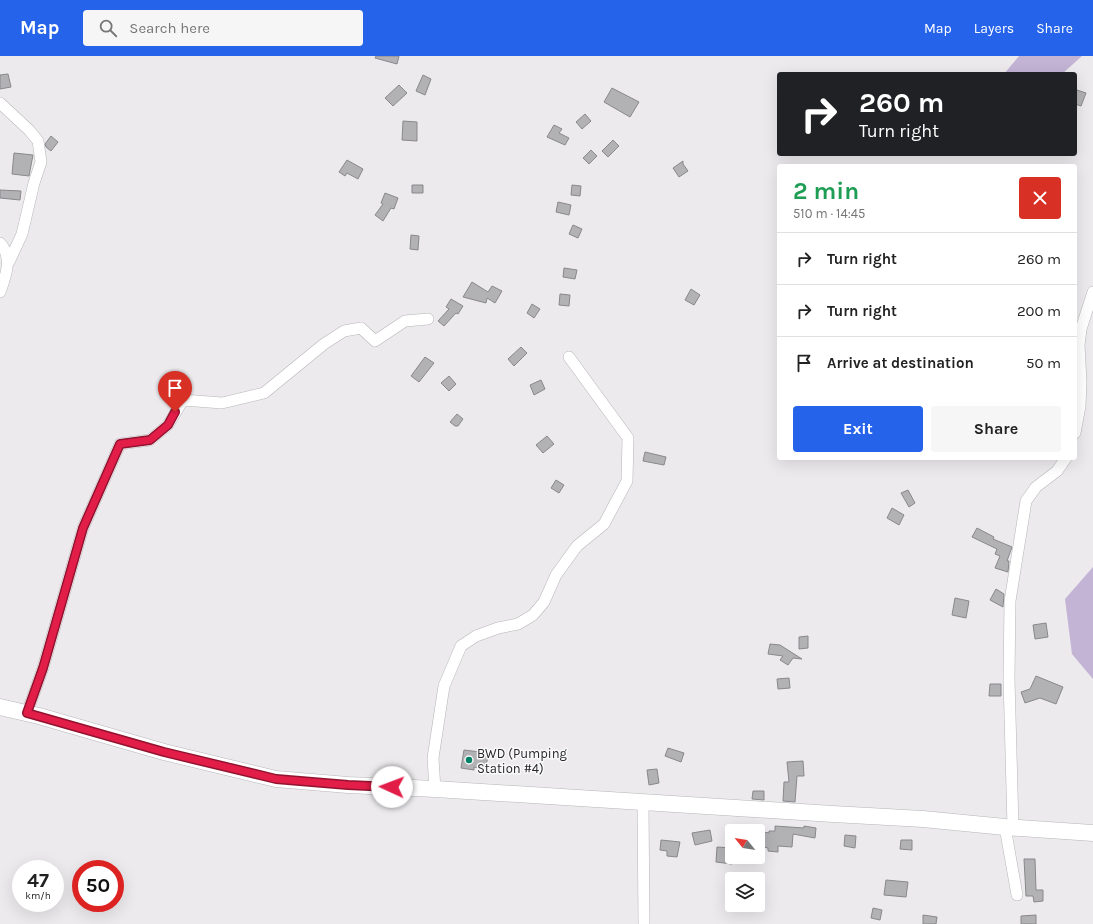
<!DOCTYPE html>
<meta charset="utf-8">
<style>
body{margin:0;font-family:Karla,sans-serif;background:#f6f6f6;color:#222;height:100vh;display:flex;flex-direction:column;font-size:15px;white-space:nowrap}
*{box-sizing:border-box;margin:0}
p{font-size:13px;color:#767676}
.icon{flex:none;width:22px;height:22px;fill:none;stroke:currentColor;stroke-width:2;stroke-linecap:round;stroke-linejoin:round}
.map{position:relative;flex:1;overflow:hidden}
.side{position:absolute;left:777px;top:108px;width:300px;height:296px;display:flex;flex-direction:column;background:#fff;border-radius:4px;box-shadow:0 4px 16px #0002}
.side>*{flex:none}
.hud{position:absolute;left:777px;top:16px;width:300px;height:84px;border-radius:4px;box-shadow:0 4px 16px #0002;background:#202124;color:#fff;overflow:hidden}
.needle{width:26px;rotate:300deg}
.tools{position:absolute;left:725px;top:768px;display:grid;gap:8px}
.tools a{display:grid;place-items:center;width:40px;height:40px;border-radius:4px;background:#fff;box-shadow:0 4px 16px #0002;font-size:20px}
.speed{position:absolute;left:12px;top:804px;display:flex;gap:8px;font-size:20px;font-weight:700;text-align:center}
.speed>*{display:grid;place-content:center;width:52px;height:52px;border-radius:50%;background:#fff;box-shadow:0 4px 16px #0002;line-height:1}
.speed small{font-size:10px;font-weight:400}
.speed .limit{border:6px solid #d22;background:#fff;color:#111}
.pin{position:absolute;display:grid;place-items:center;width:34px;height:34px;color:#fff;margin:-41px -17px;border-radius:50% 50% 50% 0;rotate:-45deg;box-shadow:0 0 4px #0007}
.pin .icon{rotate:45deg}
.me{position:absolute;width:44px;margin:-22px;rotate:272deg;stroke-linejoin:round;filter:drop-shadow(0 0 3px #0008)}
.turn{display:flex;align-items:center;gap:14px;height:84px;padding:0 16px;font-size:18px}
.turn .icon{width:52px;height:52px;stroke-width:2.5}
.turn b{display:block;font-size:28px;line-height:34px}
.round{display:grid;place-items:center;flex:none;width:42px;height:42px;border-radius:4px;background:#f6f6f6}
.overview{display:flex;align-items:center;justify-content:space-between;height:68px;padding:0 16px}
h1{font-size:24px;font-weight:700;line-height:30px;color:#1e9e55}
.action{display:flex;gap:8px;margin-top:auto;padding:8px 16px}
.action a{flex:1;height:46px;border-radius:4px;background:#2563eb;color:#fff;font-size:16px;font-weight:700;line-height:46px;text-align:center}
.action a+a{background:#f6f6f6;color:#222}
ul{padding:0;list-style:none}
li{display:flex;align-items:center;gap:12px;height:52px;padding:0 16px;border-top:1px solid #e0e0e0}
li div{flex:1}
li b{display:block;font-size:15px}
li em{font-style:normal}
header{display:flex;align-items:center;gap:24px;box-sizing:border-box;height:56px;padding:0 20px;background:#2563eb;color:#fff}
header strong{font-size:19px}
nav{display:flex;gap:22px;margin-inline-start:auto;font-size:14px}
.search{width:280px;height:36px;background:#f6f6f6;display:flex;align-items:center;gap:10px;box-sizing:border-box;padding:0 14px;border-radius:4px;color:#767676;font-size:15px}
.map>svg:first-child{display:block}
</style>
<header>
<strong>Map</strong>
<div class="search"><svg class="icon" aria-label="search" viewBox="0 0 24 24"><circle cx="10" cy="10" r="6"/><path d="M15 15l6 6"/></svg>Search here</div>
<nav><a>Map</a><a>Layers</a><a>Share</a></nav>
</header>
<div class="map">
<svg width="1093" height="868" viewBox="0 0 1093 868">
<rect width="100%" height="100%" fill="#eceaed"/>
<path fill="#c3b3d5" d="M1019 0H1082L1062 18H1004Z
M1093 511V623L1072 598 1065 543Z"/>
<path fill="#b2b1b4" stroke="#89888b" d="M376 0H399L397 8 375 2Z
M8 18 11 31 0 33V19Z
M423 19 431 23 425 39 416 35Z
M399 29 407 37 393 50 385 42Z
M612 32 639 46 630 61 604 46Z
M1077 34 1086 37 1081 50 1075 48V39Z
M585 58 591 65 582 73 576 66Z
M403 65 417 66V85L402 84Z
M554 69 562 73 559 77 569 82 565 89 547 81Z
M51 80 58 86 51 95 46 91 45 88Z
M613 84 619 90 608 101 602 95Z
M591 94 597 100 589 108 583 102Z
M14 97 33 99 29 120 12 118Z
M347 104 363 113 358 123 347 117 345 120 339 116Z
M683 105V108L688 115 679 121 673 112Z
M412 129H423V137H412Z
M572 129 581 130 580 140 571 139Z
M0 134 21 135 20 144 0 142Z
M385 137 398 142 394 153 391 152 383 165 375 159 383 148 381 147Z
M558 146 571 149 569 159 556 156Z
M573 169 582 173 578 182 569 178Z
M411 179 419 180 418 194 410 193Z
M564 212 577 214 575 223 563 221Z
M472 226 488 236 492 230 502 235 495 247 487 242 486 247 463 241Z
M691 233 700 239 694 249 685 244Z
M560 238 570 239 569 250 559 249Z
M451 243 463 250 458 258 456 257 444 270 438 265 449 253 446 251Z
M532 248 540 253 534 262 527 257Z
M521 291 527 297 514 310 508 303Z
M425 301 434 307 419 326 411 320Z
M449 320 456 328 449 335 441 327Z
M541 324 545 333 534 339 530 329Z
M457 358 463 363 458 370H455L450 366Z
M547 380 554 388 543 397 536 389Z
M645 396 666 401 664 409 643 405Z
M556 424 564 429 559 437 551 432Z
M908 434 915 447 909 451 901 437Z
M892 452 904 459 899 469 887 462Z
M977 472 994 481 993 483 1012 491 1007 505H1009L1008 516 995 512 1000 500 995 498 997 493 972 481Z
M996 533 1004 538 1003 551 990 544Z
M955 542 969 545 966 562 952 559Z
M1046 567 1048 581 1035 583 1033 569Z
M808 580V592L799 593V581Z
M770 588 780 589 802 603 793 602 788 609 780 604 783 600 768 598Z
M1036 620 1063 631 1056 648 1040 642 1025 647 1021 636 1030 633Z
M789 622 790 632 778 633 777 623Z
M990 628H1001V640H989Z
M668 692 684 697 681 706 665 700Z
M464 694 489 697 485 713 474 711V714L461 712Z
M803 705 804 720H797L795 746 783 745 784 726H789L787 706Z
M657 713 659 727 649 729 647 714Z
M753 735H764V744L752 743Z
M775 770 804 772V770L816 772 815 782 793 778 792 791 778 790V796L768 795V792L758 790V775L769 777V775H775Z
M710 774 712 785 695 789 692 777Z
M845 779 856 780 855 792 844 790Z
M661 784 680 786 677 801 667 800V795L660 794Z
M901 784H912V794L900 793Z
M717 791 732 792V808L716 806Z
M1024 803H1035L1036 834H1043V845L1034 846 1033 840H1026Z
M886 824 908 826 906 841 884 839Z
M873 852 882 854 880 864 871 862Z
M923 859 937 861 936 868H923Z
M1036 859V868H1021V860Z"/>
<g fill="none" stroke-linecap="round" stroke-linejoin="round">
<g stroke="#b7b5b8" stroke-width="12">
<path id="minor" d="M0 47 29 74 38 85 41 106 34 127 22 178 9 206
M0 187C13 201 6 220 0 236
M1075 377 1080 350 1081 326 1079 289 1081 273 1093 236
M27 657 43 612 83 472 120 388 150 384 168 369 183 344 222 347 264 337 324 288 344 275 361 272 375 285 405 265 428 263
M435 733 433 702 444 630 461 590 476 580 498 572 518 568 533 559 544 546 556 519 577 490 604 468 627 425 628 382 569 301
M643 746 644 868
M1005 771 1017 839
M1013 771 1009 622 1010 545 1026 445 1036 431 1057 415 1066 402"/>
</g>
<g stroke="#b7b5b8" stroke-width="17">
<path id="secondary" d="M0 651 39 660 164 696 276 723 348 729 435 733 833 758 923 763 1005 771 1093 777"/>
</g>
<use href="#minor" stroke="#fff" stroke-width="11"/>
<use href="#secondary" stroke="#fff" stroke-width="16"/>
</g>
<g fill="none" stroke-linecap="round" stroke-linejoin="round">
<g stroke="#92132f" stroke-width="10">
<path id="route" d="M175 356 168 369 150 384 120 388 83 472 43 612 27 657 164 696 276 723 348 729 392 731"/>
</g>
<use href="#route" stroke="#e11d48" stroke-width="7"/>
</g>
<circle fill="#018264" stroke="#f9f8fb" stroke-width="1.5" cx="469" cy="704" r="4"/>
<g text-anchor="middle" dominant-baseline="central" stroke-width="3" stroke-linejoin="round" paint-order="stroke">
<g font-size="13" fill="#272628" stroke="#f9f8fb" text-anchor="start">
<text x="477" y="697">BWD (Pumping<tspan x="477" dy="15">Station #4)</tspan></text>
</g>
</g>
</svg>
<div class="tools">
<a><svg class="needle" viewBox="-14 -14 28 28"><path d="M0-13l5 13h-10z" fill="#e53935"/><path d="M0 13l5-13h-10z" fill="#767676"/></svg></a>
<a><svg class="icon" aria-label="layers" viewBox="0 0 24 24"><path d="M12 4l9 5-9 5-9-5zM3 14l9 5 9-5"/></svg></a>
</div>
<div class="speed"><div>47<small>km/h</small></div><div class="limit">50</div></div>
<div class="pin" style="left:175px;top:356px;background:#d93025"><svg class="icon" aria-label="arrive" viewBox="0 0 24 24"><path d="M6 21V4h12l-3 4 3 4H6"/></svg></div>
<svg class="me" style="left:392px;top:731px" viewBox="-20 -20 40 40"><circle r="19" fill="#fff"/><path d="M0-13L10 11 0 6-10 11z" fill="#e11d48"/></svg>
<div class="hud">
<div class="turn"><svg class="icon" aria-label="right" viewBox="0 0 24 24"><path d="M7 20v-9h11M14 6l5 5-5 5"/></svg><div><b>260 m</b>Turn right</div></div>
</div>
<section class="side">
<div class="overview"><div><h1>2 min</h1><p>510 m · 14:45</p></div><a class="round" style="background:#d93025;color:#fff"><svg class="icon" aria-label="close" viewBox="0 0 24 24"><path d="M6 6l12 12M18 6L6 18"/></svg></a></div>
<ul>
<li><svg class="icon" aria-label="right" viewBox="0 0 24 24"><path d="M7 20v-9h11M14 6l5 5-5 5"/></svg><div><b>Turn right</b></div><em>260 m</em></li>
<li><svg class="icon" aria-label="right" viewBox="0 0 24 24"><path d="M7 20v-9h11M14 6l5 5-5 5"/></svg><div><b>Turn right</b></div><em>200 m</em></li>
<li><svg class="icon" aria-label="arrive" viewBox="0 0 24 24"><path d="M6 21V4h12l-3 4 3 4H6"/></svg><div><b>Arrive at destination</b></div><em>50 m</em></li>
</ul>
<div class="action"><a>Exit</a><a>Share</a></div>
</section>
</div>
